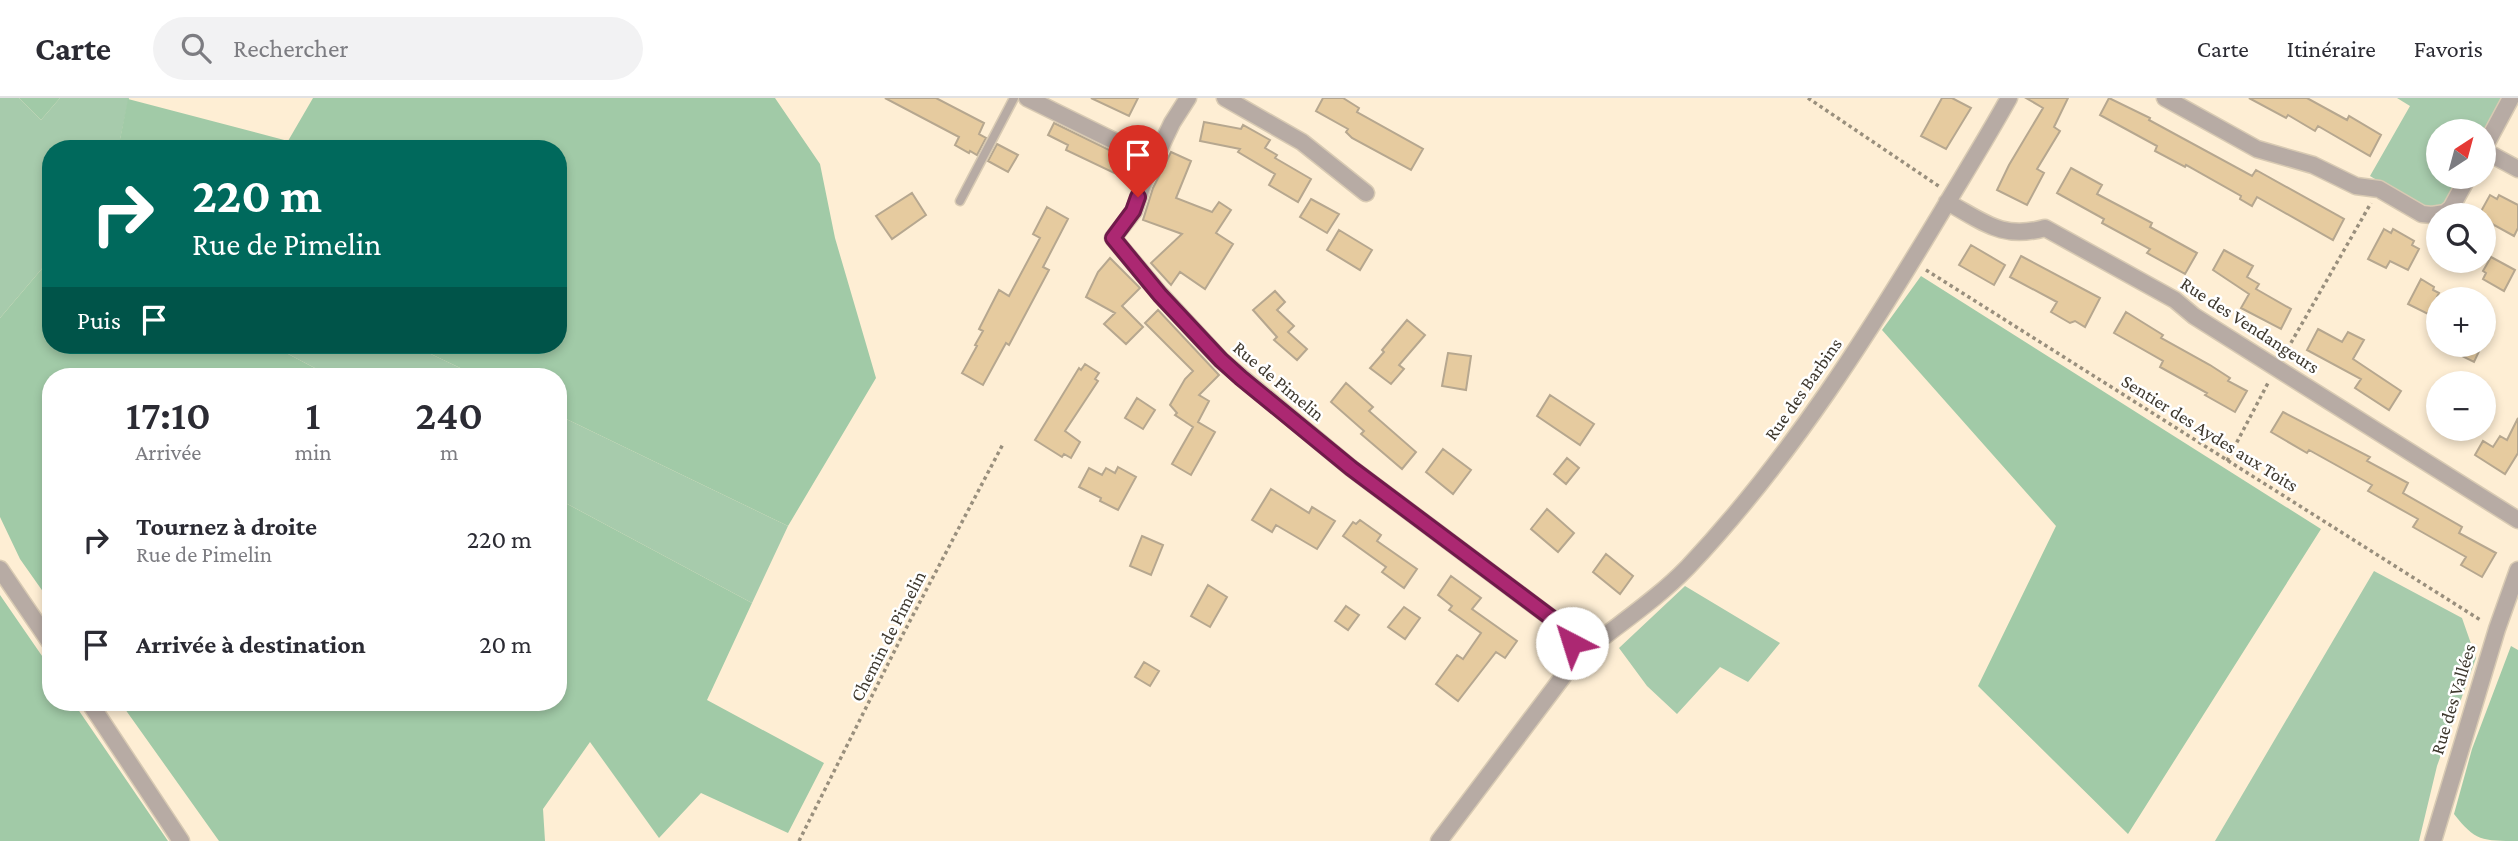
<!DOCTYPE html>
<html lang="fr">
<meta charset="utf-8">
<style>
body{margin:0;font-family:"Crimson Pro",serif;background:#f2f2f3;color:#2b2b33;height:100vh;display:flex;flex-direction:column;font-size:26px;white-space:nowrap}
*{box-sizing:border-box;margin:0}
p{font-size:23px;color:#7c7c81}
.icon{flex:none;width:38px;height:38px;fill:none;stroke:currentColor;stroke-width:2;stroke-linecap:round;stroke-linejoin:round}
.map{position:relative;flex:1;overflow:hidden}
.drawer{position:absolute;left:42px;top:270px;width:525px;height:343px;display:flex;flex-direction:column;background:#fff;border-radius:28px;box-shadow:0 4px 10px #0003}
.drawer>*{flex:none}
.hud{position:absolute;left:42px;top:42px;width:525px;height:214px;border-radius:28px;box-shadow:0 4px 10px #0003;background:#00695c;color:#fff;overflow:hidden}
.needle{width:46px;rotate:36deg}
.fabs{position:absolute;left:2426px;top:21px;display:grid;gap:14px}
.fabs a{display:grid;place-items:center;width:70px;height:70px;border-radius:50%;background:#fff;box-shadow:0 4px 10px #0003;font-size:35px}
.pin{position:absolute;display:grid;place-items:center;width:60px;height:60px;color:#fff;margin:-72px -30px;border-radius:50% 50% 50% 0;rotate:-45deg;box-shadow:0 0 7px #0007}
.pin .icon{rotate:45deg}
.me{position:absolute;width:77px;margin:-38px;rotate:320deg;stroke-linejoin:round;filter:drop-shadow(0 0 5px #0008)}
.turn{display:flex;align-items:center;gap:24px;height:147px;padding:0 35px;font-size:32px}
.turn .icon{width:91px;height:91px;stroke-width:2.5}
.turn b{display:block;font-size:49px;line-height:60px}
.then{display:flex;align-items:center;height:66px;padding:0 35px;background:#0003;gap:14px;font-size:26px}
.eta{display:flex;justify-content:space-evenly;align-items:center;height:119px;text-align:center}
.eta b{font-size:42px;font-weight:600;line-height:49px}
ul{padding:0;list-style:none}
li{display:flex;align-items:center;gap:21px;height:105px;padding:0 35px}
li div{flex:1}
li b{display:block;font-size:26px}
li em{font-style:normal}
header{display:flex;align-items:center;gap:42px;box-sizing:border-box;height:98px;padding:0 35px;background:#fff;border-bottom:2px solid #e1e1e2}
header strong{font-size:33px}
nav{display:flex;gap:38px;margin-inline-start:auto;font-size:24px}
.search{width:490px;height:63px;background:#f2f2f3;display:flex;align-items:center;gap:18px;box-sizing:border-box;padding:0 24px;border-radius:38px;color:#7c7c81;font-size:26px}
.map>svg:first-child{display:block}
</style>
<header>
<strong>Carte</strong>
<div class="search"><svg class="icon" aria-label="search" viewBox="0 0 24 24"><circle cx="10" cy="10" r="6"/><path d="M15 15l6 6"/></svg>Rechercher</div>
<nav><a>Carte</a><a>Itinéraire</a><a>Favoris</a></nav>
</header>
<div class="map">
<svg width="2518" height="743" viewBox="0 0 2518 743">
<rect width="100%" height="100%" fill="#feeed4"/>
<path fill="#a7cbac" d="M0 0H19L41 22 60 0H129L118 51H51V160L0 220Z
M2397 0H2502L2484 33 2465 23 2458 33H2438V79H2460C2455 88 2451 101 2441 107 2427 117 2384 86 2370 78L2410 8Z
M271 247H412L477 278H330Z
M558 317 788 428 752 505 558 401Z
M2374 473 2462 520 2476 560 2437 668 2419 743H2215Z
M1685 488 1780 545 1748 584 1720 569 1677 616 1647 588 1619 550Z"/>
<path fill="#a1caa7" d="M19 0H60L41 22Z
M313 0H775L820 66 835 140 876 280 788 428 558 317V278H477L412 247H558V51H118L128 1 288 43Z
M51 160V247H271L330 278H51V505L20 461 0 419V220Z
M1921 178 2321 431 2128 736 1978 588 2056 428 1882 232Z
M558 401 752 505 707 602 824 665 788 735 701 695 659 740 590 644 543 711 545 743H219L120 604H558Z
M0 497 51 571V604H73L168 743H0Z
M2511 548 2518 552V743C2482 743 2475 743 2454 716L2472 651Z"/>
<path fill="#e6cb9f" stroke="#b6a78f" stroke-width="2" d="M885 0H936L984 25 979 36 986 40 977 57 970 53 969 55 955 47 959 39Z
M1091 0H1138L1129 18Z
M1323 0H1343L1359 10 1357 14 1423 51 1411 72 1352 40 1346 34 1348 31 1316 13Z
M1942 0H1952L1971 10 1946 51 1921 38Z
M2026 0H2068L2054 29 2060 33 2037 71 2044 75 2027 107 1997 92 2009 67 2043 10Z
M2109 0 2150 20 2149 22 2252 78 2256 72 2344 121 2333 142 2257 99 2252 108 2240 101 2241 98 2186 67 2185 69 2155 53 2157 48 2100 17Z
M2249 0H2307L2347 22 2349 18 2381 37 2370 58 2318 28 2315 33 2288 17 2286 20Z
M1204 24 1241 31 1243 27 1270 42 1265 50 1277 57 1275 60 1311 81 1298 104 1269 87 1275 76 1238 54 1240 51 1200 43Z
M1054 25 1140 67 1133 84 1066 52 1068 47 1048 37Z
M997 46 1018 57 1008 74 988 63Z
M1171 54 1191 63 1176 100 1212 114 1219 104 1231 112 1216 135 1233 146 1205 191 1180 174 1171 187 1151 165 1182 136 1143 122 1153 90Z
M2071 70 2102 87 2097 96 2152 125 2150 129 2197 155 2185 176 2147 155 2150 151 2102 125 2104 121 2057 95Z
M912 95 926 117 892 141 876 118Z
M2490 97 2497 101 2499 97 2518 107V130L2514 138 2483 121V117H2479Z
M1311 101 1339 116 1327 135 1300 119Z
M1047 109 1068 121 1043 169 1049 172 1009 247 1006 245 983 287 962 275 977 248 975 247 983 233 979 231 999 192 1009 198 1040 140 1033 136Z
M2384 131 2391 135 2393 131 2414 143 2412 147 2419 151 2408 172 2390 163 2386 170 2368 161Z
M1339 132 1372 152 1360 172 1327 152Z
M1971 147 2005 167 1994 187 1959 167Z
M2224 152 2253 168 2247 179 2259 186 2256 191 2291 211 2281 231 2241 210 2249 196 2213 172Z
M2021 158 2100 200 2085 229 2075 223 2070 225 2051 214 2057 204 2010 179Z
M2491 159 2515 172 2504 193 2483 181 2486 175 2483 173Z
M1110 160 1140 190 1122 208 1143 229 1126 246 1104 226 1115 215 1086 199 1098 174Z
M2421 181 2434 189 2433 192 2439 195 2428 216 2408 206Z
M1275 193 1285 204 1277 212 1294 228 1288 234 1307 251 1297 262 1274 242 1277 239 1253 212Z
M1158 212 1219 277 1199 297 1209 303 1198 324 1215 334 1191 377 1172 366 1193 329 1175 317 1177 315 1170 307 1185 281 1193 273 1145 225Z
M2126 214 2163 237 2161 240 2210 267 2230 280 2228 283 2247 293 2235 314 2205 297 2207 295 2160 269 2163 263 2114 235Z
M1407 222 1425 237 1399 267 1404 271 1391 286 1370 270 1384 254 1382 252Z
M2318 231 2342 244 2348 234 2364 242 2353 261 2401 293 2389 312 2355 290 2361 281 2307 252Z
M2440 247H2482L2474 264Z
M1448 255 1471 258 1466 292 1442 288Z
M1085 266 1099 275 1095 281 1098 283 1065 333 1080 344 1071 360 1064 356 1062 359 1035 342 1079 270 1081 272Z
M1346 285 1373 309 1369 313 1416 354 1402 371 1361 336 1364 333 1331 304Z
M1550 297 1594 326 1580 347 1537 318Z
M1137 300 1155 312 1143 331 1125 320Z
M2283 314 2370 359 2367 363 2408 385 2403 395 2462 429 2459 435 2496 455 2482 479 2461 467 2466 459 2413 429 2418 421 2368 393 2372 387 2309 352 2307 355 2271 334Z
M2518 320V355L2505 376 2475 357 2483 343 2493 349 2500 338 2507 342Z
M1443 351 1471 372 1453 396 1426 374Z
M1567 360 1579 370 1566 386 1554 376Z
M1118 369 1136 379 1118 412 1100 403 1101 400 1079 389 1089 370 1102 377 1106 370 1115 375Z
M1271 391 1309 415 1312 409 1335 423 1317 451 1276 427 1272 434 1252 422Z
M1547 411 1574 435 1558 454 1531 431Z
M1360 422 1381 437 1377 443 1417 471 1404 490 1382 474 1386 469 1343 438 1353 424 1356 426Z
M1142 438 1163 447 1151 477 1130 468Z
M1606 456 1633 478 1620 496 1593 474Z
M1451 478 1481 500 1472 511 1517 543 1505 560 1496 554 1458 603 1436 586 1457 557 1463 561 1481 535 1449 512 1452 508 1438 497Z
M1208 487 1227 499 1210 529 1191 518Z
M1346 508 1359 517 1348 532 1335 523Z
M1404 509 1420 520 1405 541 1388 529Z
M1144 564 1159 573 1150 588 1135 579Z"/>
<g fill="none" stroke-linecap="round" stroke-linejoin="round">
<g stroke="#d8cab3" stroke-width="11">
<path id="service" d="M960 103 1014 0"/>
</g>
<g stroke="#d8cab3" stroke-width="19">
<path id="minor" d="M1027 0 1155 63
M1188 0 1172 25 1143 86 1134 113 1113 140 1160 196 1221 262 1351 370 1566 531 1577 560 1439 743
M1225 0 1302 44 1366 95
M2165 0 2257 51 2313 67 2356 88 2379 91 2422 116 2432 117 2445 115 2451 110 2468 79
M2483 52 2511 0
M2483 52 2518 71
M1947 104C1984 124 2002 142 2045 130L2175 202 2194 218 2518 422
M0 471 51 546
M1577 560C1614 529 1655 503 1688 469 1791 360 1870 234 1947 105 1968 70 1989 36 2009 0
M89 604 181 743
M2433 743 2497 531 2518 472"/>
</g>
<path stroke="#998f7d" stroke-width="3.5" stroke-dasharray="3.5 3.5" stroke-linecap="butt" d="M1808 0 1940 89
M1926 172 2482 523
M2284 257 2371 105
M2227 363 2268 285
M799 743 901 540 1003 346"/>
<use href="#service" stroke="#b7aba4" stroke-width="8"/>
<use href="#minor" stroke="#b7aba4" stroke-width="16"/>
</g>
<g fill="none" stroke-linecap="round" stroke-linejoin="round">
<g stroke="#701a4a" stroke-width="18">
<path id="route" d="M1138 99 1133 113 1113 140 1160 197 1221 262 1241 280 1351 370 1566 531 1572 545"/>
</g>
<use href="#route" stroke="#ac2872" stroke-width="12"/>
</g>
<g text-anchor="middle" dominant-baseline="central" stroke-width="5" stroke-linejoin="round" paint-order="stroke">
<g font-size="19" fill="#3e382e" stroke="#fff">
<text transform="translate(2250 227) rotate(33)">Rue des Vendangeurs</text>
<text transform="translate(1279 283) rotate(40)">Rue de Pimelin</text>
<text transform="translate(1803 291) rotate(-55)">Rue des Barbins</text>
<text transform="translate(2210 335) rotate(32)">Sentier des Aydes aux Toits</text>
<text transform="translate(888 538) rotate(-63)">Chemin de Pimelin</text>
<text transform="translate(2453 601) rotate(-73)">Rue des Vallées</text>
</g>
</g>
</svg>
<div class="fabs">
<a><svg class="needle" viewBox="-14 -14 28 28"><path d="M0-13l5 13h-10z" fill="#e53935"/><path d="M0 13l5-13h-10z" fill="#7c7c81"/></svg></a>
<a><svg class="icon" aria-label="search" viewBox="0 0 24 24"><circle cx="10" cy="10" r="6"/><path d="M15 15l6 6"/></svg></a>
<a>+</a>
<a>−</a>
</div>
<div class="pin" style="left:1138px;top:99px;background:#d93025"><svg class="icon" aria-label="arrive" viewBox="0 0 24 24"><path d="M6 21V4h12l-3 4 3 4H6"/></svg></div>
<svg class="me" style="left:1572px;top:545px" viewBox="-20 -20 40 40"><circle r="19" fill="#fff"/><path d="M0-13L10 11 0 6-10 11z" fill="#ac2872"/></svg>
<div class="hud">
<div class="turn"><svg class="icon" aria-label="right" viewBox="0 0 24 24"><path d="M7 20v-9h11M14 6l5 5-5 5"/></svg><div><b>220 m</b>Rue de Pimelin</div></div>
<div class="then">Puis<svg class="icon" aria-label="arrive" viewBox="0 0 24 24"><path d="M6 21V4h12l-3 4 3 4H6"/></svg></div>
</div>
<section class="drawer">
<div class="eta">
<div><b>17:10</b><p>Arrivée</p></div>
<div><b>1</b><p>min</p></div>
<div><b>240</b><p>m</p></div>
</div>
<ul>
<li><svg class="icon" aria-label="right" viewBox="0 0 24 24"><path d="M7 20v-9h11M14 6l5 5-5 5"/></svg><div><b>Tournez à droite</b><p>Rue de Pimelin</p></div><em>220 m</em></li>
<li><svg class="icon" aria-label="arrive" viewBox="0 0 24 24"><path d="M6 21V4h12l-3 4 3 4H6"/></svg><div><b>Arrivée à destination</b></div><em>20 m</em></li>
</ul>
</section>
</div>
